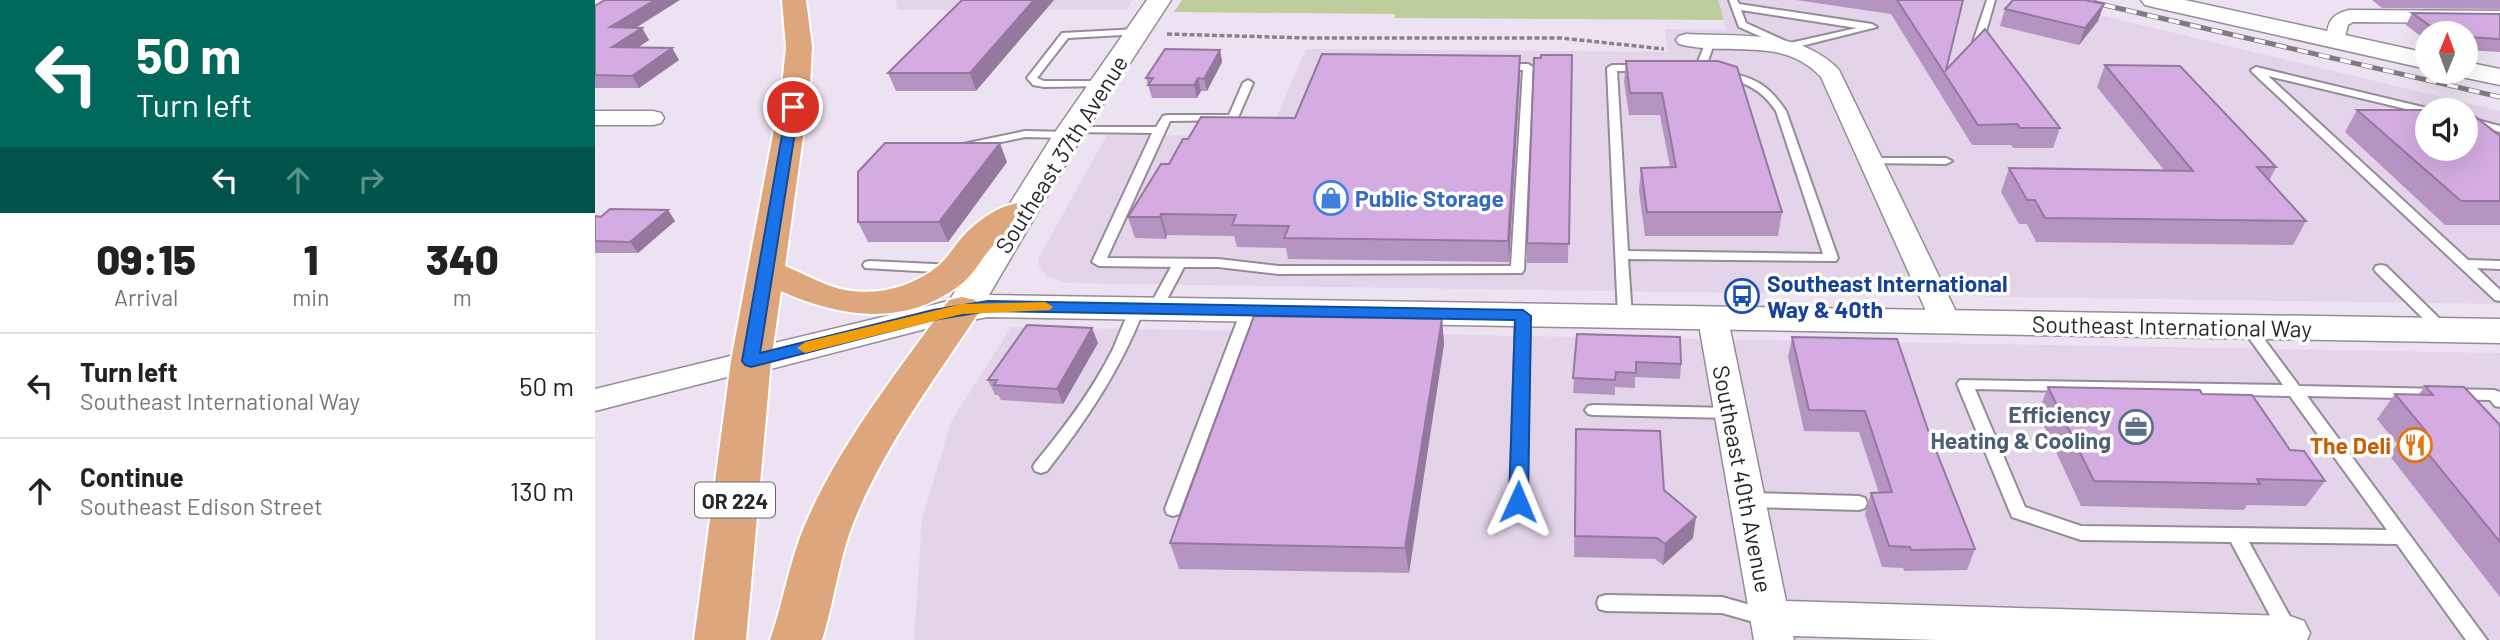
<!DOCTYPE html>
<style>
body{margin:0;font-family:Barlow,sans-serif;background:#f6f6f6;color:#222;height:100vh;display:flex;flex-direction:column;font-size:26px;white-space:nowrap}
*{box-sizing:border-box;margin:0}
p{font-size:23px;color:#767676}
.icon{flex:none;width:38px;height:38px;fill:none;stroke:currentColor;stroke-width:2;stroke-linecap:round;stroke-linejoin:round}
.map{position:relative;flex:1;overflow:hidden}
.drawer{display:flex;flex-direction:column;background:#fff;width:595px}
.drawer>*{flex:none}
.banner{background:#00695c;color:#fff;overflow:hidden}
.needle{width:46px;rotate:1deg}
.tools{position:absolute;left:1820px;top:21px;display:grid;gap:14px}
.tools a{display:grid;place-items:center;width:63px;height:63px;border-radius:50%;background:#fff;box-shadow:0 7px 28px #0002;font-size:35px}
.pin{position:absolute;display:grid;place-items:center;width:60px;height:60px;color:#fff;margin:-30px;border:4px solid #fff;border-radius:50%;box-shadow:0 2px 7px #0007}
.me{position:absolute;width:77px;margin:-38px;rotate:1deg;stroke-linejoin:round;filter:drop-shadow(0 0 5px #0008)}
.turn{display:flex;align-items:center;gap:24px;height:147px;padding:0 21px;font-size:32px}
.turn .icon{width:91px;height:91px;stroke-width:2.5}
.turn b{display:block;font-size:49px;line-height:60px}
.lanes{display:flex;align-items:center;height:66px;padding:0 21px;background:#0003;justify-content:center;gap:35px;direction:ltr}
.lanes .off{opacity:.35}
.eta{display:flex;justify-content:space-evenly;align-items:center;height:119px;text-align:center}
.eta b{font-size:42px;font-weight:800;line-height:49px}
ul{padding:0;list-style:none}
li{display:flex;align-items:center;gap:21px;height:105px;padding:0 21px;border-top:2px solid #e0e0e0}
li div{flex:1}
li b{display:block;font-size:26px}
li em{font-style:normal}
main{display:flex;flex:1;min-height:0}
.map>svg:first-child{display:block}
</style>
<main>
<section class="drawer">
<div class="banner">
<div class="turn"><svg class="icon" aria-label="left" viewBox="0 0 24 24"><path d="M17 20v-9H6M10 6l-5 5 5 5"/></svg><div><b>50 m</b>Turn left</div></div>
<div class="lanes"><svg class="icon" aria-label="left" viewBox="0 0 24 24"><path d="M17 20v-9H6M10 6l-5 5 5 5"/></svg><svg class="icon off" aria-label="ahead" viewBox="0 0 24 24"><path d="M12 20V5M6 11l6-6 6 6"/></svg><svg class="icon off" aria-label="right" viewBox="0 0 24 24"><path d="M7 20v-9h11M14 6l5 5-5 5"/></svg></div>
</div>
<div class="eta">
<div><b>09:15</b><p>Arrival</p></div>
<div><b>1</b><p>min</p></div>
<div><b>340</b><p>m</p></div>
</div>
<ul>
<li><svg class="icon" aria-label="left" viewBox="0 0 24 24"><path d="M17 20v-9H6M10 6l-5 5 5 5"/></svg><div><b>Turn left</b><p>Southeast International Way</p></div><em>50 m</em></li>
<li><svg class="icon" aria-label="ahead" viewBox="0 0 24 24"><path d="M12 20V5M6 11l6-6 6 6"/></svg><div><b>Continue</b><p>Southeast Edison Street</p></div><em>130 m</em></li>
</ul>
</section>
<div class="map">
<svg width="1905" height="640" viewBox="0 0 1905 640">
<rect width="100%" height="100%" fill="#ede2f1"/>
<path fill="#e3d4e9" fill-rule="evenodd" d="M300 0H538L531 10H303Z
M1123 0H1442L1905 111V304L470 283 452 276 444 267 443 259 512 135 673 136 711 49 1073 52 1070 29 1131 30ZM1832 110H1871V149H1832Z
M416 327 1905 353V640H319L327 519 356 422Z"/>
<path fill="#bdcd9b" d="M587 0H1123L1129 20 800 18V14L579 12Z"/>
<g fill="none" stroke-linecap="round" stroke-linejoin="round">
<g stroke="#958b99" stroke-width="4">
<path id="service" d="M1134 0H1142L1144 4 1277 24 1282 27 1194 49 1144 27ZM1146 10 1262 28 1195 43 1151 23Z
M1392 0H1400L1388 42 1383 45 1378 42Z
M543 29 548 32 546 34 473 38 442 78 449 81H508L513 84 512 86 449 87 438 85 432 78 467 33Z
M1112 39 1120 41 1110 69 1101 71 1100 69Z
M907 64H933L938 67 929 270 927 273 683 274 623 267H589L567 309 560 313 553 309 576 267 504 266 497 262 557 133 477 132 473 131V127H561L568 116 572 115H634L648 83 653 80 658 83 642 120 575 121 512 258 623 259 683 266H916L928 70 903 69 902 67Z
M1017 65H1049L1054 68 1049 71H1022L1033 251 1228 254 1181 111C1166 89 1150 82 1124 76L1123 74 1128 71C1160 78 1173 84 1191 111L1243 258 1241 261 1033 259 1037 317 1030 321 1025 320 1023 317 1012 68Z
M1661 67 1836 109 1837 110H1832V114L1673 76 1873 260 1905 261V269L1882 268 1905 290V301L1900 300 1657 72 1656 70Z
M1871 117 1905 126V132L1871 123Z
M430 131 473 132 479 135 473 138 430 137 368 150 362 147 368 144Z
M1276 158H1351L1357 161 1351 164 1272 163 1270 161Z
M275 261 359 265 366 269 359 273 270 268 268 265 270 262Z
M1786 265 1791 266 1854 328 1856 331 1854 334H1844L1781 272 1779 269 1781 266Z
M542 305 549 309C526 369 491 421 452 471L446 473 440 471 438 467 440 463C469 428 497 391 517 351 523 340 532 308 542 305Z
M653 307 660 311 586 509 584 514 578 516 572 514 570 509 646 311Z
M928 312 935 316 931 502 929 507 923 509 917 507 915 502 921 316Z
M1653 322 1658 324 1704 386 1899 390 1905 392V407L1900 406 1895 400 1712 396 1892 640H1871L1802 544 1654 542 1708 640H1688L1636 542 1486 540 1417 517 1362 384 1365 380 1688 385 1646 327ZM1380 389 1695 396 1792 530 1486 526 1430 507Z
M998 405 1136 408 1141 409 1144 413 1141 417 1136 418 998 415 993 414 990 410 993 406Z
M1154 493 1264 496 1270 498 1272 503 1270 508 1264 510 1154 507 1148 505 1146 500 1148 495Z
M1011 595 1127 597 1180 612 1182 618 1180 624 1173 626 1127 613 1011 611 1004 609 1002 603 1004 597Z"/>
</g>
<g stroke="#958b99" stroke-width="3">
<path id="minor" d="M1754 10 1905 11V23L1758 22 1753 25 1748 44H1734L1731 40C1733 22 1735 15 1754 10Z
M1091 34C1144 37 1205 29 1244 70L1366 322 1362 329 1351 332 1340 329 1336 322 1226 77C1188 35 1133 57 1084 44L1081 40 1084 36Z
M0 111H58L66 113 69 118 66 123 58 125H0Z
M1118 309 1129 312 1133 319 1191 601 1695 616 1709 621 1715 633 1712 640H1342L1198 636 1199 640H1159L1103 319 1107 312Z
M156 351 167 354 172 361 167 368 0 411V389Z"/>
</g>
<g stroke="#958b99" stroke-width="3">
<path id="tertiary" d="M552 0H576L488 135 394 295 1905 319V343L393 317 338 327 156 374 142 370 137 361 142 352 354 301 458 135Z
M1546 0H1590L1832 53V69L1558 7 1550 5Z
M1871 62 1905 69V85L1862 76 1859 72H1871Z"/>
</g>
<g stroke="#fff" stroke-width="4">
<path id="trunk" d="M187 0H211L217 47 215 86 190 266C209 274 230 286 250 290 283 296 317 287 343 266 354 257 360 244 371 233 387 217 414 198 437 204L442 211C431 227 409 233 396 248 385 260 379 275 365 285 310 327 245 318 186 291L176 361 151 640H99L136 361 187 86 191 47Z
M367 297 380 300 386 309C340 379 288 447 257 526 243 563 239 602 227 640H175C188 603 194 563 209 527 244 444 302 373 354 300Z"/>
</g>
<path stroke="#89828c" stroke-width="3.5" stroke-dasharray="5 2.5" stroke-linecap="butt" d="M572 34 712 38H966L1069 49"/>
<use href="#service" fill="#fff" fill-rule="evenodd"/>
<use href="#minor" fill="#fff" fill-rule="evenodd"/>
<use href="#tertiary" fill="#fff" fill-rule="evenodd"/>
<use href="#trunk" fill="#dea67c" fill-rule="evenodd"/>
<g stroke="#817a84" stroke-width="5">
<path id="rail" d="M1488 0 1905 97"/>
</g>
<use href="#rail" stroke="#fff" stroke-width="3.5" stroke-dasharray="11" stroke-linecap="butt"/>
</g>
<path fill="#b694c2" d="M367 0 381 91H301L293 73Z
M1201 0H1368L1351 70 1465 128 1458 148H1418L1416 145H1377L1296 14Z
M1777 0H1905V9L1787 8Z
M1509 4 1503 21 1484 45 1405 26 1410 9Z
M0 6 41 28H47L54 40 42 48H77L84 60 44 88H0Z
M1817 13 1905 14V52L1871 50V33H1832V41L1811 25Z
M625 50 627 62 612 91H606L602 98H557L551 78Z
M977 55 973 263H932V243L946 58Z
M1031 61H1123L1187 212 1183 236H1050L1044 191 1046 168 1075 167 1065 115H1034L1029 82Z
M1510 65 1681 167 1674 181 1711 221 1698 245 1441 242 1432 224H1424L1406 192 1414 168 1569 170 1502 87Z
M925 76 914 262 693 259 691 248 642 247 639 236 572 235 571 239 540 238 533 217 593 139 700 118Z
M1762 110 1905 136V225H1850L1750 132Z
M412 162 353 242H273L263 222Z
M73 210 80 221 43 253H0V216Z
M847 319 849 344 814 573 584 569 575 543Z
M982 334 1086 364 1085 379 1040 377V388L1020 387V395L978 393Z
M1197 337 1334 433 1380 549 1372 570 1309 571 1308 568 1287 567 1270 514 1276 493H1284L1264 432 1209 431 1193 357Z
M503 343 468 404 406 400 403 395H400L393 380Z
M1830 386 1905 425V597L1794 455 1802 444 1782 419 1800 394H1824Z
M1453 387 1607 394 1695 450 1730 481 1711 506 1652 505 1649 510 1486 506 1443 413Z
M981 429 1069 490 1098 538 1068 565 1060 559 979 557Z"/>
<path fill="#94789e" d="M60 0H85L23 39 15 27Z
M439 0H459L381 91 375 73Z
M1509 4 1503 21 1484 45 1490 28Z
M47 28 54 40 24 60 17 47Z
M77 48 84 60 44 88 37 76Z
M625 50 627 62 612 91 609 79Z
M925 56V76L914 262 913 241Z
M603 78 606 91 602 98 599 85Z
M405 143 412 162 353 242 344 222Z
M73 210 80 221 43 253 35 242Z
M566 214 572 235 571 239 565 217Z
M847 319 849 344 814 573 810 548Z
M497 328 503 343 468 404 462 389Z
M1101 517 1098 538 1068 565 1070 544Z"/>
<path fill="#d4ace2" stroke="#94789e" stroke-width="2" d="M10 0H60L15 27 47 28 17 47 77 48 37 76 0 75V6Z
M367 0H439L375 73H293Z
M1302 0H1368L1351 70 1390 29 1465 128H1425L1422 124 1383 125Z
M1418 0H1490L1509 4 1490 28 1410 9Z
M1817 13 1905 14V39L1871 37V33L1844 32Z
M570 49 625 50 609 79 603 78 599 85H553L558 78H551Z
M727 54 925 56 913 241 689 238 694 226 637 225 641 215 566 214 565 217H533L566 164H574L588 139H593L606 117 700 118Z
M946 55H977L974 244 932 243 939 58H946Z
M1031 61H1123L1142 67 1187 212H1052L1046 168 1081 167 1067 93H1035Z
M1510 65 1585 66 1681 167H1662L1711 221 1450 218 1440 200H1432L1414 168 1598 171Z
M1762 110H1832V149H1871V111H1873L1905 136V201H1866Z
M290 143H405L344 222H263V172Z
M15 209 73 210 35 242 0 241V216L6 217Z
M659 316 847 319 810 548 575 543Z
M432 325 497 328 462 389 399 385 402 380H393Z
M982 334 1085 337 1086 364 1041 362V373L1021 372 1020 380 978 378Z
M1197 337 1302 339 1334 433 1380 549 1316 550 1315 547 1294 546 1276 493 1297 492 1270 411 1214 410Z
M1830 386 1869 387 1905 425V542L1813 429 1830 430 1800 394 1838 395Z
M1453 387 1605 390 1607 394 1657 395 1695 450 1709 451 1730 481 1662 479 1665 484 1499 481Z
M981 429 1065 431 1069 490 1101 517 1070 544 1062 538 980 536Z"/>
<path fill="#1a73e8" stroke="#114b97" stroke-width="2" d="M198 103 204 107 165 353 338 310 393 301 928 310 936 316 933 502 930 507 923 510 917 507 914 502 920 320 393 311 338 320 156 367 150 365 147 361 192 107Z"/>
<path fill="#f59e0b" d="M450 302 458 307 455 310 367 314 210 353 202 348 210 342 367 304Z"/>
<defs>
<g id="shop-ring" transform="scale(1.75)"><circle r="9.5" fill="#fff" stroke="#3f7fe0" stroke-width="1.5"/><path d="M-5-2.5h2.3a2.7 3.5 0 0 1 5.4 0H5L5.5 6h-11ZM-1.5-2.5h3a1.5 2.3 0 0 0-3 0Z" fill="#3f7fe0"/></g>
<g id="bus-ring" transform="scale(1.75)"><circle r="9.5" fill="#fff" stroke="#1a4fb4" stroke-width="1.5"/><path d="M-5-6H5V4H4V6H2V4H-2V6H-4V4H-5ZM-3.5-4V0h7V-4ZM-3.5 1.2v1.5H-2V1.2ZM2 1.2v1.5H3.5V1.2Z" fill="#1a4fb4"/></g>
<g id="office-ring" transform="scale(1.75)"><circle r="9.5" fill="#fff" stroke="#5c6f8a" stroke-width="1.5"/><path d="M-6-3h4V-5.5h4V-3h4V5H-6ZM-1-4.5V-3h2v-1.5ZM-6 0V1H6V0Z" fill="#5c6f8a"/></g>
<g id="restaurant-ring" transform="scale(1.75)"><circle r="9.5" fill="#fff" stroke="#e8710a" stroke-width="1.5"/><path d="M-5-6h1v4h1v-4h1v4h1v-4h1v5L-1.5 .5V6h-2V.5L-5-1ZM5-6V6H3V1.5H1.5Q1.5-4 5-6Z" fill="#e8710a"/></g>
</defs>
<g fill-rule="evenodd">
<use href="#shop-ring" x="736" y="198"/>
<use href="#bus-ring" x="1147" y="296"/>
<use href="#office-ring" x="1541" y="427"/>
<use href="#restaurant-ring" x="1820" y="445"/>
</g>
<g text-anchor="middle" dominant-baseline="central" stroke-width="7" stroke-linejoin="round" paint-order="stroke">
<rect fill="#fff" stroke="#69666b" stroke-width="2" x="100" y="482.5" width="80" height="35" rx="5"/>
<g font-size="21" font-weight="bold" fill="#29252b">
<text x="140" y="500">OR 224</text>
</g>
<g font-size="23" fill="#29252b" stroke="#fff">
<text transform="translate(466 154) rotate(-58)">Southeast 37th Avenue</text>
<text transform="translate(1577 326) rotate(1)">Southeast International Way</text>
<text transform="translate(1148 479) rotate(79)">Southeast 40th Avenue</text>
</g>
<g font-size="23" font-weight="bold" fill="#366cbe" stroke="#fff" text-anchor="start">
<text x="760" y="198">Public Storage</text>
</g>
<g font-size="23" font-weight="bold" fill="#164399" stroke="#fff" text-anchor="start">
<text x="1172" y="283">Southeast International<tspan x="1172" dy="26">Way &amp; 40th</tspan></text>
</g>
<g font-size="23" font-weight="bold" fill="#4e5e75" stroke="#fff" text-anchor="end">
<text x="1516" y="414">Efficiency<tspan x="1516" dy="26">Heating &amp; Cooling</tspan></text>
</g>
<g font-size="23" font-weight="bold" fill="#c56008" stroke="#fff" text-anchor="end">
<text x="1796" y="445">The Deli</text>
</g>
</g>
</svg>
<div class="tools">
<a><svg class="needle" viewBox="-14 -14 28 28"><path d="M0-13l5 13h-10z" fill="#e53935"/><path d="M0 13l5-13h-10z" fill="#767676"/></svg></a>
<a><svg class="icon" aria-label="sound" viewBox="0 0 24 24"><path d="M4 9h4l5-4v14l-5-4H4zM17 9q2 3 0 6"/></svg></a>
</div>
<div class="pin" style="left:198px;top:107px;background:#d93025"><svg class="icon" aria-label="arrive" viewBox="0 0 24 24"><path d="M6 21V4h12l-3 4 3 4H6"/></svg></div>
<svg class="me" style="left:923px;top:502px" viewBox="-20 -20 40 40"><path d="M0-17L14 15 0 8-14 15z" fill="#1a73e8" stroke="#fff" stroke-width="4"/></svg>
</div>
</main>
